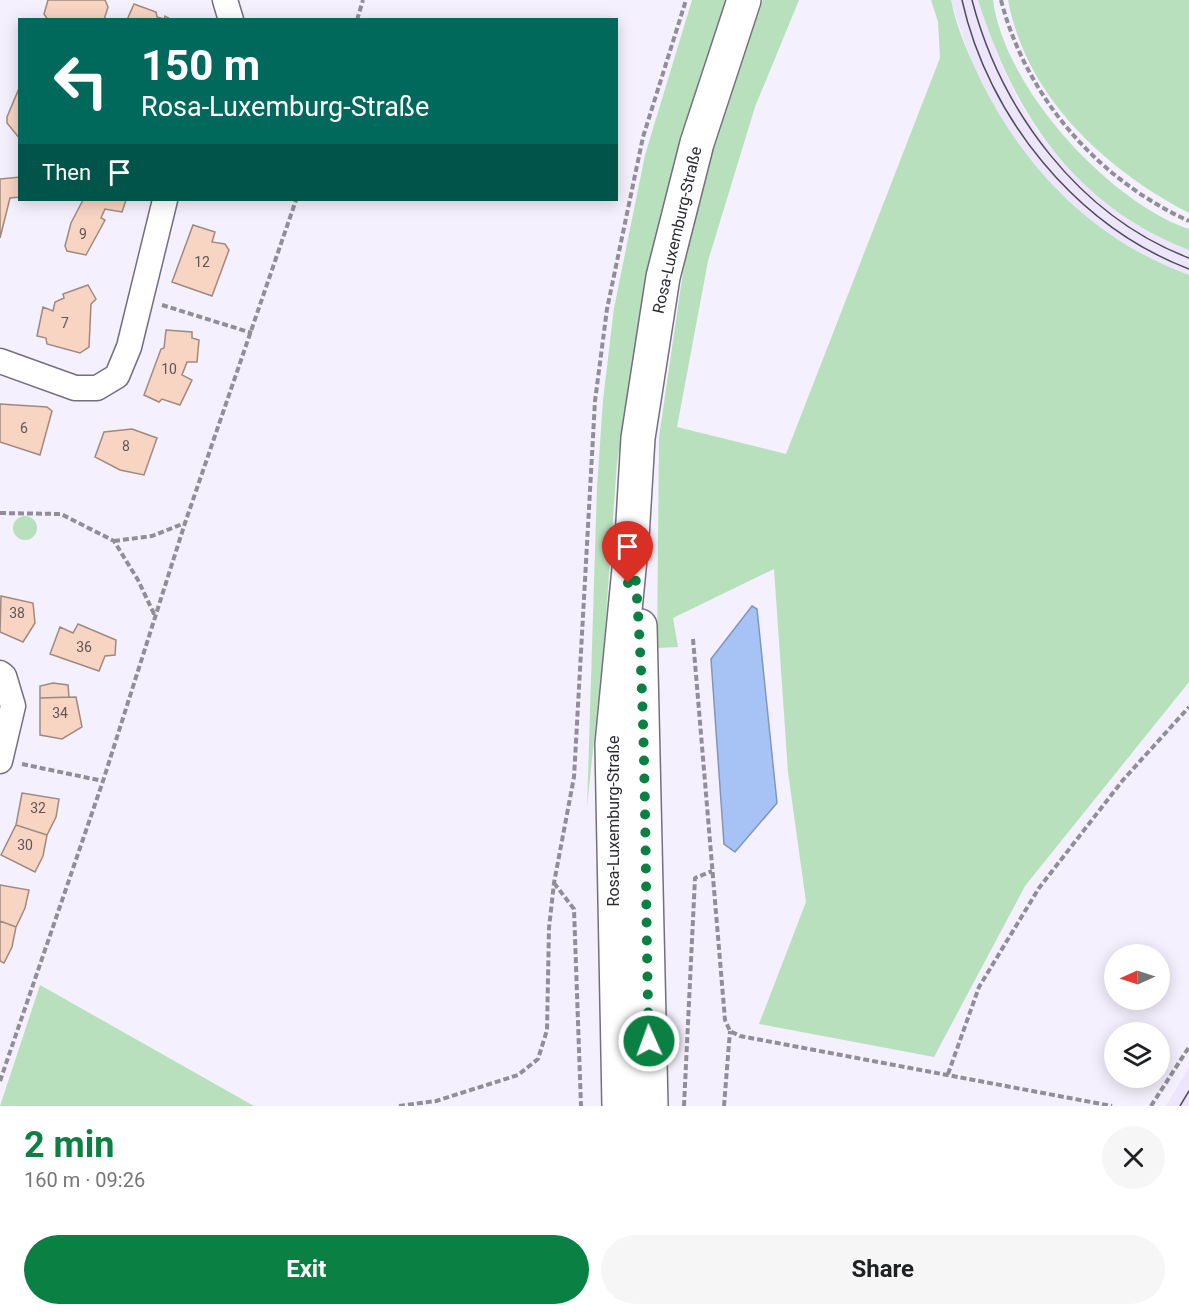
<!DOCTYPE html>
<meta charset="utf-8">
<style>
body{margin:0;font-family:Roboto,sans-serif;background:#f6f6f6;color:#202124;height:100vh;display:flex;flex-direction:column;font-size:22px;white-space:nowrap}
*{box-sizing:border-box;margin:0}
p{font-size:20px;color:#757577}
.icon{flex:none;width:33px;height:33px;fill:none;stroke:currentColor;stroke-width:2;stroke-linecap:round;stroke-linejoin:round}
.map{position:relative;height:1106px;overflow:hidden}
.drawer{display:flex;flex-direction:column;background:#fff;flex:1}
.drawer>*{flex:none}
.hud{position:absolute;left:18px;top:18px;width:600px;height:183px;border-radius:0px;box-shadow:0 3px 15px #0003;background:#00695c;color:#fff;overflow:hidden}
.needle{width:39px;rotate:267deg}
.fabs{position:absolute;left:1104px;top:944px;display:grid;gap:12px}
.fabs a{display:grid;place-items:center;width:66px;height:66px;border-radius:50%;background:#fff;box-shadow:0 3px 15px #0003;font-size:30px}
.pin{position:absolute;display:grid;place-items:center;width:51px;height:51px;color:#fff;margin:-62px -26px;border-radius:50% 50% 50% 0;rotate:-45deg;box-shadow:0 0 6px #0007}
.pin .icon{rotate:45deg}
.me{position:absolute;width:66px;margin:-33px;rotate:358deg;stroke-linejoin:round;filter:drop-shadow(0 0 4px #0008)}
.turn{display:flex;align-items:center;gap:21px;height:126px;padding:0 24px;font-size:27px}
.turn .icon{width:78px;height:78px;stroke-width:2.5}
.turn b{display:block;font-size:42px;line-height:51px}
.then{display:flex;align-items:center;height:57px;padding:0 24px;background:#0003;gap:12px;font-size:22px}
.round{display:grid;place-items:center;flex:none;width:63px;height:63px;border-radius:32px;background:#f6f6f6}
.head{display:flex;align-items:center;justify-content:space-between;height:102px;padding:0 24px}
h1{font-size:36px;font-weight:700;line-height:45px;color:#0b8043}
.primary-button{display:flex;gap:12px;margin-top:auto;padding:12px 24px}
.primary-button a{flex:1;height:69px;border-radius:36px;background:#0b8043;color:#fff;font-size:24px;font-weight:700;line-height:69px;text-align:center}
.primary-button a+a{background:#f6f6f6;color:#202124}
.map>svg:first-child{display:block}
</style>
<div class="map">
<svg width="1189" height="1106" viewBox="0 0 1189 1106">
<rect width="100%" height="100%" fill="#f4f0fd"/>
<path fill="#ede5fc" d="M951 0H978L997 55 1018 100 1039 134 1068 168 1098 195 1133 221 1189 250V275L1155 262 1104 232 1064 199 1032 164 994 107 971 61Z
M1189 1067V1106H1166Z"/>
<path fill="#b9e0bd" d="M692 0H730L648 276 617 463 604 644 587 807 597 487 603 400 614 308 645 155Z
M763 0H799L755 107 708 261 677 427 786 454 940 58 938 22 931 0H951C957 30 970 58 983 85 1028 173 1096 241 1189 275V682L1025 886 934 1057 759 1024 806 902 788 772 774 569 673 618 678 647 657 648 659 437 685 258 718 124Z
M978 0H993C1004 87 1108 201 1189 229V250C1073 205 1014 113 978 0Z
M1008 0H1189V213C1106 170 1026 97 1008 0Z
M13 528a12 12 0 1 1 24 0a12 12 0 1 1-24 0Z
M40 985 254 1106H0Z"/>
<path fill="#a7c3f6" stroke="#8395bc" stroke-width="1.5" d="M752 606 757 609 777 803 735 852 724 844 711 659Z"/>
<path fill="#f8d4c3" stroke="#9f8a80" stroke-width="1.5" d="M48 0H105L108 7 104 20H48L44 14Z
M134 4 156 12 157 17 164 19 165 16 172 20H127Z
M20 86V139L7 123V117Z
M20 177V197L10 198 0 238V179Z
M83 200H126L122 212 105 209 101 218 105 220 86 255 67 251 65 246 71 223Z
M193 225 215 232 212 242 225 244 229 250 212 296 172 282Z
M88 285 96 299 91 304 89 347 80 353 47 344 46 338 37 336 43 307 53 311 55 302 64 298 63 294Z
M166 330 192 332V338L199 340 197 362H187L182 375 192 380 180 405 162 399 159 402 144 395 161 349 164 348Z
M0 404 47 407 52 411 40 455 0 442Z
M132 429 157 438 144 475 120 470 95 457 104 432Z
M1 596 33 603 35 623 23 642 0 632Z
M78 624 116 640 115 655 105 656 99 671 50 654 60 627 73 633Z
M53 683 68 685 69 697 40 698V686Z
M76 697 82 727 62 739 40 735V698Z
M22 793 59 799 56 817 47 835 16 825Z
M16 825 47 835 43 856 35 872 1 855Z
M0 885 29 890 25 908 16 927 0 921Z
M0 921 16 927 12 947 4 963 0 961Z"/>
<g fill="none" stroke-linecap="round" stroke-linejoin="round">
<g stroke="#746e81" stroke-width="27">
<path id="minor" d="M225 0 231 20
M0 361 75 388H97L117 376 129 347 165 200
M0 673 4 676 13 706 0 761"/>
</g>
<g stroke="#746e81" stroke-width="36">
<path id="secondary" d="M640 626 651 1106
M619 1106 612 744 632 538 638 438 663 277 697 143 744 0"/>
</g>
<path stroke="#928e99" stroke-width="4" stroke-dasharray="6 3" stroke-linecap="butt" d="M1001 0C1026 97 1098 180 1189 221
M357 20 363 0
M162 305 252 333
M0 513 61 514 114 541 138 580 155 616
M114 541 152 536 185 523
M693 639 725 1020 730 1031 740 1036 1112 1106
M22 764 103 781
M554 883 574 909 581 1106
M948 1074 979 987 1039 888 1123 780 1189 707
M0 1081 103 781 185 523 296 200
M399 1106 436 1101 518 1075 538 1059 547 1030 549 928 554 883 574 777 595 401 607 309 643 137 686 0
M684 1106 695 878 712 871
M724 1106 730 1031
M1151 1106 1189 1047"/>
<use href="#minor" stroke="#fff" stroke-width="24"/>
<use href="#secondary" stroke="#fff" stroke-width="33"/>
<path stroke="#504c55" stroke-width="1.5" d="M962 0C988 117 1076 226 1189 269
M972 0C1001 111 1079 216 1189 258
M1180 1106 1189 1091"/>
</g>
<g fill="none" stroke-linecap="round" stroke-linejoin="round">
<path stroke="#0b8043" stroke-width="10" stroke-dasharray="0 18" d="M628 583 632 537C648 705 644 873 649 1041"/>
</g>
<g text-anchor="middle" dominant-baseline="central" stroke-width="6" stroke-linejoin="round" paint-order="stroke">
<g font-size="14" fill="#605557">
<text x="83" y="234">9</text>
<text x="202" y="262">12</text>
<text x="65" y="323">7</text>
<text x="169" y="369">10</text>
<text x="24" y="428">6</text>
<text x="126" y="446">8</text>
<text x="17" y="613">38</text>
<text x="84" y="647">36</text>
<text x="60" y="713">34</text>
<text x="38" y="808">32</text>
<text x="25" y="845">30</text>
</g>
<g font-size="16" fill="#2e2b33" stroke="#fff">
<text transform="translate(677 230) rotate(-77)">Rosa-Luxemburg-Straße</text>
<text transform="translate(613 821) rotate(-90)">Rosa-Luxemburg-Straße</text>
</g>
</g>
</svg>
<div class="fabs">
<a><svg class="needle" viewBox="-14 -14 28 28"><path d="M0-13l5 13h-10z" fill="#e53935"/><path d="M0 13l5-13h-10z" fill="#757577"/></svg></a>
<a><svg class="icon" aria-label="layers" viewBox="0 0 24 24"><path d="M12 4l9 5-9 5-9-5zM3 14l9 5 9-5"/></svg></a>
</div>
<div class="pin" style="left:628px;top:583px;background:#d93025"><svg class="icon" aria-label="arrive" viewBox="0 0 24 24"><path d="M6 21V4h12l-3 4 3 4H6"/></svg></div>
<svg class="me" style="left:649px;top:1041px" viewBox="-20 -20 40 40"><circle r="17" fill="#0b8043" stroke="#fff" stroke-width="3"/><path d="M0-11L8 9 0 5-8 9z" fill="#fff"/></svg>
<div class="hud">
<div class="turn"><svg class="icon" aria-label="left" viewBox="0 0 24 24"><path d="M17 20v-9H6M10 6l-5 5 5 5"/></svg><div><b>150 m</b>Rosa-Luxemburg-Straße</div></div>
<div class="then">Then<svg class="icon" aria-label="arrive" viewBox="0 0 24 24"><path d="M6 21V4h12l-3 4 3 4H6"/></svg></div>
</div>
</div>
<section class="drawer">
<div class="head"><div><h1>2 min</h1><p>160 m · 09:26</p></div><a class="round"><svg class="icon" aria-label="close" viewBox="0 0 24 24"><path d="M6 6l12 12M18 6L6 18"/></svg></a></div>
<div class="primary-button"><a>Exit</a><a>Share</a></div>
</section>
